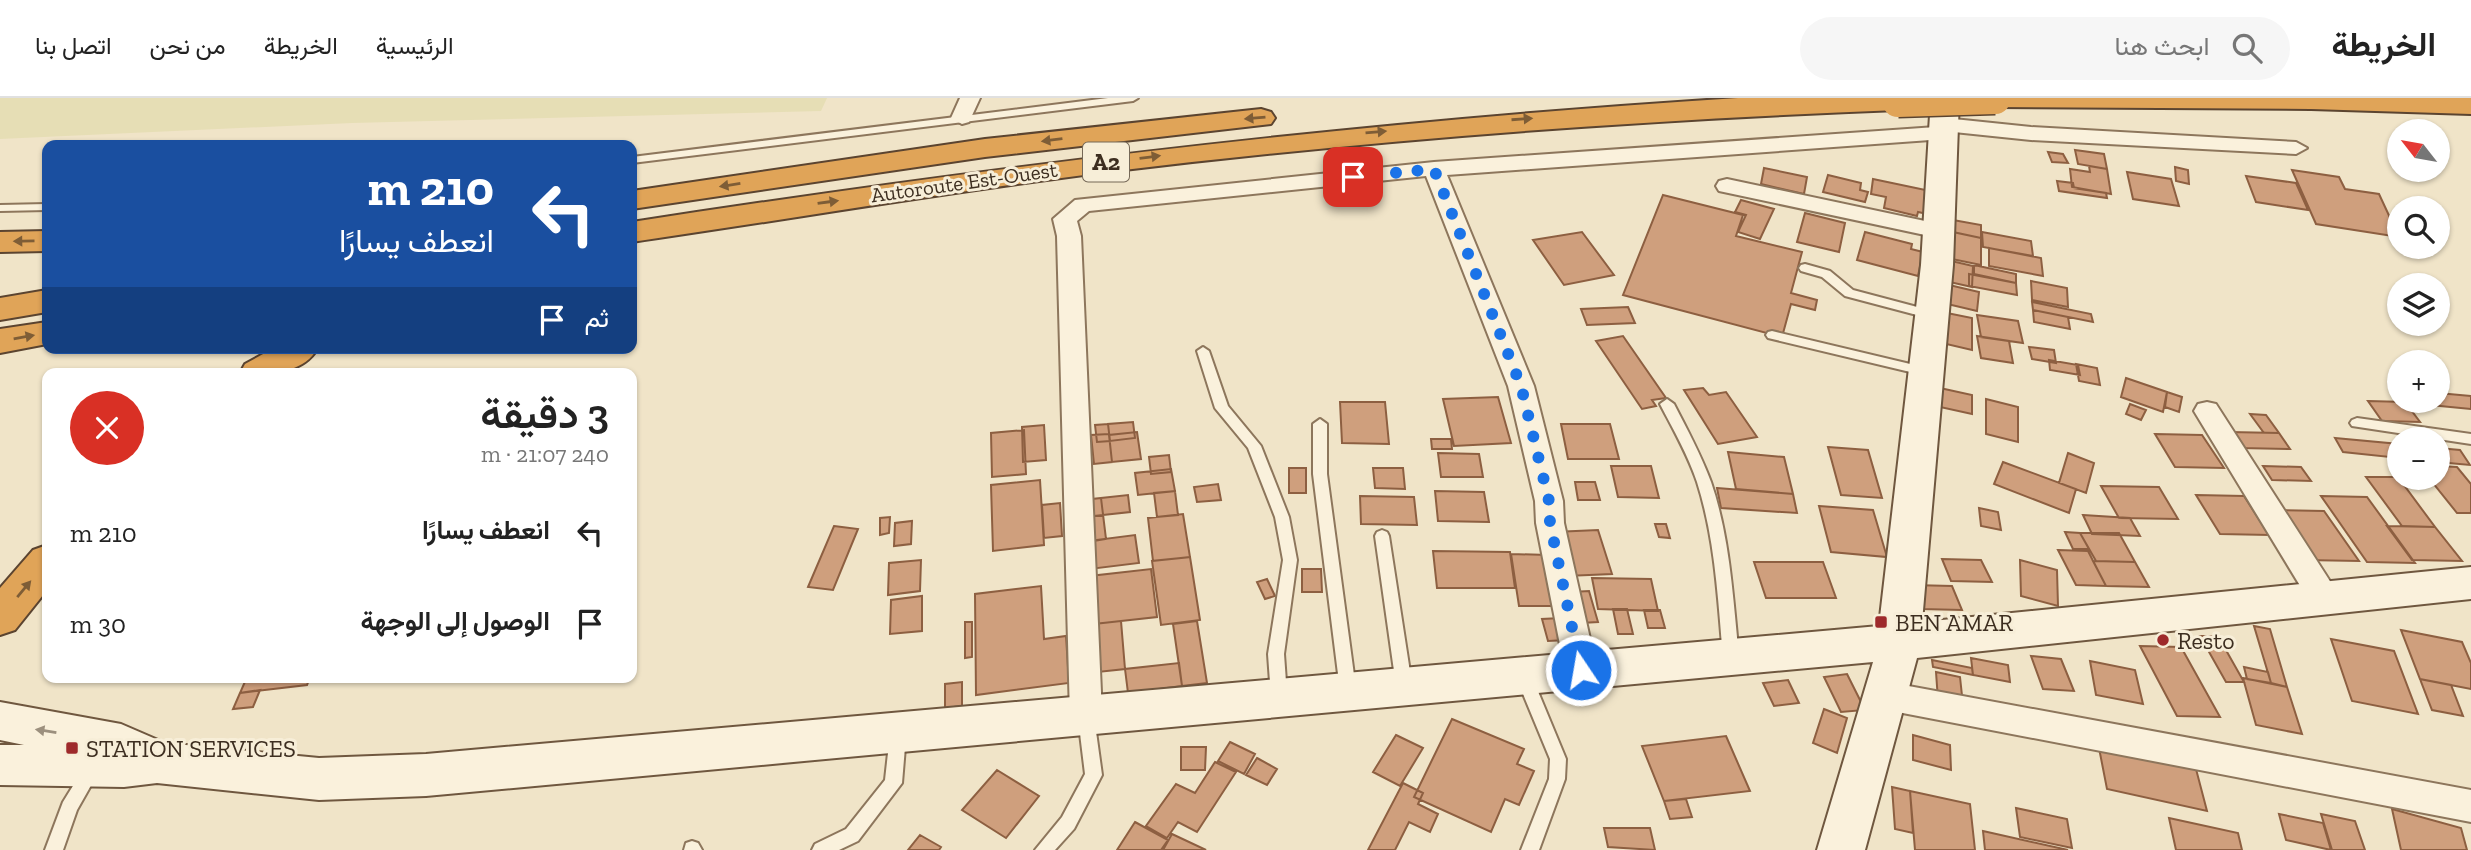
<!DOCTYPE html>
<html lang="ar">
<meta charset="utf-8">
<style>
body{margin:0;font-family:"Zilla Slab",Vazirmatn,serif;background:#f6f6f6;color:#222;direction:rtl;height:100vh;display:flex;flex-direction:column;font-size:26px;white-space:nowrap}
*{box-sizing:border-box;margin:0}
p{font-size:23px;color:#767676}
.icon{flex:none;width:38px;height:38px;fill:none;stroke:currentColor;stroke-width:2;stroke-linecap:round;stroke-linejoin:round}
.map{position:relative;flex:1;overflow:hidden;direction:ltr}
.panel{position:absolute;left:42px;top:270px;width:595px;height:315px;display:flex;flex-direction:column;background:#fff;border-radius:14px;box-shadow:0 2px 5px #0004;direction:rtl}
.panel>*{flex:none}
.top-card{position:absolute;left:42px;top:42px;width:595px;height:214px;border-radius:14px;box-shadow:0 2px 5px #0004;direction:rtl;background:#1a4fa0;color:#fff;overflow:hidden}
.needle{width:46px;rotate:301deg}
.controls{position:absolute;left:2387px;top:21px;display:grid;gap:14px}
.controls a{display:grid;place-items:center;width:63px;height:63px;border-radius:50%;background:#fff;box-shadow:0 2px 5px #0004;font-size:35px}
.pin{position:absolute;display:grid;place-items:center;width:60px;height:60px;color:#fff;margin:-30px;border-radius:14px;box-shadow:0 4px 10px #0006}
.me{position:absolute;width:77px;margin:-38px;rotate:348deg;stroke-linejoin:round;filter:drop-shadow(0 0 5px #0008)}
.turn{display:flex;align-items:center;gap:24px;height:147px;padding:0 28px;font-size:32px}
.turn .icon{width:91px;height:91px;stroke-width:2.5}
.turn b{display:block;font-size:49px;line-height:60px}
.then{display:flex;align-items:center;height:66px;padding:0 28px;background:#0003;gap:14px;font-size:26px}
.round{display:grid;place-items:center;flex:none;width:74px;height:74px;border-radius:37px;background:#f6f6f6}
.head{display:flex;align-items:center;justify-content:space-between;height:119px;padding:0 28px}
h1{font-size:42px;font-weight:600;line-height:52px}
ul{padding:0;list-style:none}
li{display:flex;align-items:center;gap:21px;height:91px;padding:0 28px}
li div{flex:1}
li b{display:block;font-size:26px}
li em{font-style:normal}
header{display:flex;align-items:center;gap:42px;box-sizing:border-box;height:98px;padding:0 35px;background:#fff;border-bottom:2px solid #e0e0e0}
header strong{font-size:33px}
nav{display:flex;gap:38px;margin-inline-start:auto;font-size:24px}
.search{width:490px;height:63px;background:#f6f6f6;display:flex;align-items:center;gap:18px;box-sizing:border-box;padding:0 24px;border-radius:38px;color:#767676;font-size:26px}
.map>svg:first-child{display:block}
</style>
<header>
<strong>الخريطة</strong>
<div class="search"><svg class="icon" aria-label="search" viewBox="0 0 24 24"><circle cx="10" cy="10" r="6"/><path d="M15 15l6 6"/></svg>ابحث هنا</div>
<nav><a>الرئيسية</a><a>الخريطة</a><a>من نحن</a><a>اتصل بنا</a></nav>
</header>
<div class="map">
<svg width="2471" height="752" viewBox="0 0 2471 752">
<rect width="100%" height="100%" fill="#f0e4c8"/>
<path fill="#e6deb5" d="M0 0H827L821 13 352 25 0 41Z"/>
<path fill="#cf9f7d" stroke="#8d5f41" stroke-width="2" d="M2075 52 2104 56 2107 71 2078 66Z
M2048 54 2063 56 2068 65 2052 64Z
M2089 68 2107 71 2111 96 2072 89 2070 71 2090 74Z
M2175 69 2188 72 2189 86 2176 83Z
M1764 70 1807 79 1804 96 1761 86Z
M2292 72 2339 79 2345 91 2379 96 2399 139 2316 126Z
M2127 74 2171 81 2179 108 2133 101Z
M1828 77 1861 85 1860 92 1868 94 1865 104 1823 94Z
M2246 78 2296 85 2308 112 2256 104Z
M1873 81 1935 94 1932 117 1918 114 1917 118 1884 110 1886 99 1871 96Z
M2057 83 2073 85 2074 90 2106 95 2107 100 2059 93Z
M1663 97 1743 117 1736 138 1802 154 1791 195 1817 202 1815 212 1791 206 1782 239 1623 197Z
M1741 102 1774 111 1760 141 1738 134 1746 117 1735 114Z
M1805 115 1845 125 1839 154 1797 144Z
M1953 122 1981 127V140L1953 134Z
M1948 133 1981 140V167L1947 160Z
M1582 134 1614 177 1564 187 1533 142Z
M1865 134 1912 146 1911 151 1923 154 1918 178 1857 162Z
M1982 134 2031 143 2033 158 1983 149Z
M1989 150 2041 160 2043 178 1989 168Z
M1947 162 1973 168 1972 189 1945 183Z
M1974 167 2016 176V185L1974 176Z
M1969 176 2016 185 2017 197 1969 188Z
M2031 183 2067 190 2068 209 2032 202Z
M1945 186 1979 194 1977 213 1943 205Z
M2032 204 2091 216 2093 224 2033 212Z
M1628 209 1635 225 1587 227 1581 211Z
M2033 212 2068 219 2070 231 2034 224Z
M1942 214 1972 220V252L1942 245Z
M1977 217 2018 223 2023 245 1981 239Z
M1623 238 1666 300 1652 302 1656 308 1642 311 1596 243Z
M1977 238 2009 243 2013 265 1981 260Z
M2029 249 2054 252 2056 265 2032 261Z
M2049 262 2078 267 2080 277 2050 272Z
M2076 266 2097 270 2100 287 2079 283Z
M2126 280 2167 294 2163 314 2121 299Z
M1703 290 1709 297 1726 294 1757 339 1718 346 1684 292Z
M1940 290 1972 297V316L1940 309Z
M2167 294 2182 299 2179 314 2165 309Z
M2438 295 2471 298V311L2430 307 2427 303H2438Z
M1498 299 1511 345 1454 348 1443 301Z
M1986 301 2018 309V344L1986 336Z
M2368 303 2405 304 2420 324 2382 323Z
M1340 304H1385L1389 346 1342 345Z
M2130 306 2146 312 2141 322 2126 316Z
M2250 316 2266 317 2279 335H2264Z
M1133 324 1135 340 1110 343 1108 326Z
M1108 326 1110 343 1097 344 1095 327Z
M1561 326H1610L1619 361H1568Z
M1044 327 1046 362 1023 364 1022 329Z
M1024 332 1026 376 992 379 991 335Z
M1137 334 1141 361 1112 364 1109 337Z
M2229 334 2279 335 2290 351 2240 350Z
M1109 336 1112 364 1094 366 1091 337Z
M2155 336 2202 337 2224 370 2175 369Z
M2335 340 2399 346V360L2343 354Z
M1431 341H1451L1452 351H1432Z
M1828 349 1868 352 1882 400 1841 397Z
M2438 350 2460 352 2470 367 2438 364Z
M1728 354 1784 359 1793 396 1736 391Z
M1438 355 1479 356 1483 379H1441Z
M2068 355 2094 365 2086 395 2059 385Z
M1169 357 1171 374 1151 376 1149 359Z
M2003 364 2076 391 2069 415 1994 386Z
M1611 368H1651L1659 400 1618 399Z
M2263 368 2301 369 2311 383 2272 382Z
M2438 368 2457 369 2471 386V415H2457L2429 380H2438Z
M1289 370H1306V395H1289Z
M1373 370H1403L1405 391 1375 390Z
M1171 371 1175 393 1138 397 1135 375Z
M2366 379H2398L2435 429 2402 428Z
M1040 382 1044 447 993 453 991 387Z
M1575 384H1595L1600 402H1578Z
M1218 386 1221 402 1197 404 1194 389Z
M2101 388 2159 389 2178 421 2119 420Z
M1717 390 1793 396 1797 415 1721 410Z
M1175 393 1178 417 1157 419 1154 395Z
M1435 393 1484 394 1489 424 1438 423Z
M1128 397 1130 414 1085 419 1083 402Z
M2196 397 2244 398 2269 437 2220 436Z
M1360 398 1414 399 1417 427 1361 426Z
M2321 398 2367 399 2415 465 2367 464Z
M1101 400 1106 441 1087 444 1083 402Z
M1060 405 1062 438 1044 440 1042 407Z
M1819 408 1873 412 1887 459 1831 454Z
M1979 410 1998 414 2001 432 1981 428Z
M2271 412 2324 413 2359 463 2304 462Z
M1183 416 1190 459 1153 463 1148 420Z
M2083 417 2130 420 2140 438 2092 436Z
M890 419 889 435 880 437V420Z
M912 423 911 446 894 448 895 425Z
M1655 426H1666L1670 440 1659 439Z
M834 428 858 431 833 492 808 489Z
M2387 428 2435 429 2462 463 2412 462Z
M1598 432 1612 476 1566 478 1554 434Z
M2065 434 2080 435 2089 451H2073Z
M2080 435H2119L2135 464 2096 463Z
M1135 437 1139 465 1090 471 1088 443Z
M2058 452 2088 453 2106 488 2076 487Z
M1433 453 1510 454 1515 490H1437Z
M1511 456 1548 457 1557 508H1519Z
M1190 459 1200 522 1161 527 1152 463Z
M1942 461 1981 462 1992 484 1951 483Z
M921 462 920 493 888 497 889 465Z
M2020 462 2057 472 2058 508 2021 498Z
M2093 463 2135 464 2149 489 2106 488Z
M1754 464H1823L1836 500H1766Z
M1151 471 1157 519 1094 526 1090 478Z
M1302 471H1321L1322 494H1302Z
M1592 480 1651 481 1658 513 1598 511Z
M1267 481 1275 498 1265 501 1257 484Z
M1912 487 1952 488 1962 512 1921 511Z
M1041 488 1044 541 1066 538 1069 585 976 597 975 496Z
M1589 493 1598 524 1581 525 1572 494Z
M922 498V533L890 536 891 502Z
M1613 511H1627L1633 536H1618Z
M1644 512H1660L1665 530H1648Z
M1561 520 1567 542 1548 543 1542 521Z
M1121 523 1125 571 1098 574 1094 526Z
M1197 523 1207 585 1182 588 1173 526Z
M965 524H972V559L965 560Z
M2254 528 2270 531 2287 589 2271 585Z
M2401 532 2462 544 2471 565V591L2420 581Z
M2200 538H2218L2244 584H2226Z
M2331 541 2394 553 2418 616 2352 603Z
M2140 548 2181 549 2220 619 2177 618Z
M2031 558 2061 561 2074 593 2043 591Z
M1971 560 2008 567 2010 584 1973 577Z
M1932 562 1972 570 1973 577 1933 569Z
M2090 563 2135 572 2143 606 2096 597Z
M1179 565 1182 588 1128 595 1125 571Z
M2244 569 2268 574 2271 585 2247 581Z
M1936 574 1960 579 1963 607 1938 602Z
M1847 576 1865 612 1841 614 1824 579Z
M247 579H310L307 587 240 595Z
M2243 580 2287 589 2302 636 2256 627Z
M2420 581 2451 587 2463 618 2432 612Z
M1788 582 1799 605 1774 608 1763 585Z
M962 584V608L945 610V586Z
M260 592 253 609 233 611 240 595Z
M1824 611 1847 620 1837 655 1813 645Z
M1452 621 1524 651 1517 666 1534 673 1519 707 1505 701 1491 734 1414 699Z
M1396 637 1423 650 1400 688 1373 674Z
M1913 637 1950 647 1951 672 1913 662Z
M1726 638 1750 693 1664 703 1642 648Z
M1230 644 1255 656 1244 676 1218 663Z
M1181 649H1206L1205 672H1181Z
M2099 650 2196 671 2207 713 2107 691Z
M1257 660 1277 671 1267 687 1246 677Z
M1215 664 1236 674 1197 734 1178 724 1167 740 1146 728 1176 686 1195 695Z
M997 672 1039 698 1006 740 962 712Z
M1403 685 1423 695 1418 706 1438 716 1430 734 1409 724 1395 752H1368Z
M1892 689 1910 693 1913 735 1895 731Z
M1910 693 1970 706 1975 752H1915Z
M1686 701 1692 719 1670 721 1664 703Z
M2016 710 2067 721 2072 750 2020 739Z
M2392 711 2461 730 2467 752H2401Z
M2279 716 2323 725 2331 752 2286 742Z
M2321 716 2355 723 2365 752H2332Z
M2169 720 2238 735 2242 752H2176Z
M1135 724 1168 742 1161 752H1117Z
M1604 730H1650L1655 752 1608 749Z
M1983 733 2068 752H1985Z
M1172 736 1206 752H1163Z
M920 737 941 749 939 752H908Z"/>
<g fill="none" stroke-linecap="round" stroke-linejoin="round">
<g stroke="#8d765c" stroke-width="4">
<path id="lane" d="M1108 0H1138L1133 3 632 65V59Z
M47 106V112L0 113V107Z
M1805 166 1830 173 1853 192 1936 214 1938 217 1932 221 1845 198 1822 179 1801 173 1799 170 1801 167Z
M1772 233 1927 270 1934 274 1927 278 1768 240 1766 237 1768 234Z
M1203 249 1209 253 1228 308 1261 348 1289 419 1297 462 1284 556 1287 598 1285 603 1279 605 1273 603 1271 598 1268 556 1283 462 1275 419 1248 350 1215 310 1197 253Z
M1667 301 1674 306C1687 331 1701 357 1711 384 1730 439 1733 501 1739 559L1737 564 1731 566 1725 564 1723 559C1718 501 1715 440 1697 384 1688 357 1673 331 1660 306Z
M2357 320 2471 336V346L2352 328 2350 325 2352 322Z
M1320 321 1327 326V376L1356 592 1354 597 1348 599 1342 597 1340 592 1313 376V326Z
M1382 432 1387 434 1389 438 1412 587 1410 592 1404 594 1398 592 1396 587 1375 438 1377 434Z
M1524 572 1530 574 1532 579 1566 661 1565 681 1539 752H1521L1549 681 1550 661 1516 579 1518 574Z
M1086 612 1092 614 1094 619 1102 677 1074 731 1055 752H1035L1062 719 1085 676 1078 619 1080 614Z
M898 630 904 632 906 637 902 685 858 743 839 752H812L815 746 846 731 885 682 890 637 892 632Z
M90 668 96 670 98 675 77 712 63 752H45L63 704 84 670Z
M692 743 698 745 702 752H684L686 745Z"/>
</g>
<g stroke="#8d765c" stroke-width="4">
<path id="street" d="M960 0H980L969 24 962 26 951 20Z
M1944 20 2031 29 2296 44 2307 50 2296 56 2031 42 1954 34 1952 40 1944 41 1447 77 1534 288 1563 403 1564 425 1597 572 1592 581 1581 585 1570 581 1565 572 1536 425 1535 403 1508 288 1426 78 1089 113 1077 123 1081 138 1102 617 1098 627 1086 631 1074 627 1070 617 1057 138 1053 121 1075 102 1434 64 1936 29 1933 26 1937 22Z
M1727 81 1939 126 1947 128 1951 133 1947 138 1939 140 1719 93 1716 88 1719 83Z
M2207 304 2216 306 2335 491 2339 500 2335 509 2324 512 2313 509 2194 313 2198 306Z
M1887 584 2471 692V724L1887 612 1876 608 1871 598 1876 588Z"/>
</g>
<g stroke="#6f573f" stroke-width="4">
<path id="secondary" d="M1931 0H1959L1953 167 1922 524 2471 469V501L1917 560 1865 752H1817L1873 564 426 698 319 702 157 685 124 689 0 687V647H24L0 642V604L121 626 165 645 319 660 426 656 1879 528 1921 167Z"/>
</g>
<g stroke="#5b4430" stroke-width="4">
<path id="highway" d="M1738 0H1910L1912 3 1908 9 1898 12C1633 22 1370 42 1107 74 948 94 790 121 632 144V124C1000 67 1367 23 1738 0Z
M1981 0H2471V16L2311 11 1995 9 1985 6Z
M1261 11 1271 14 1275 20 1271 26 985 59 632 111V93L985 41Z
M47 133V153L0 154V134Z
M47 192V214L0 222V200Z
M47 224V246L0 255V231Z
M274 250H318C301 278 269 275 240 275L245 266Z
M47 447V492L15 532 0 537V490L33 452Z"/>
</g>
<use href="#lane" fill="#faf1dc" fill-rule="evenodd"/>
<use href="#street" fill="#faf1dc" fill-rule="evenodd"/>
<use href="#secondary" fill="#faf1dc" fill-rule="evenodd"/>
<use href="#highway" fill="#e0a458" fill-rule="evenodd"/>
<g stroke="#5b4430" stroke-width="35" stroke-linecap="butt">
<path id="highway-bridge" d="M1898 3 1995 0"/>
</g>
<use href="#highway-bridge" stroke="#e0a458" stroke-width="32"/>
</g>
<defs><path id="oneway-solid" d="M-6-.8H1V-3.2L6.5 0L1 3.2V.8H-6Z" transform="scale(1.75)"/></defs>
<g fill="#7e5d36">
<use href="#oneway-solid" transform="translate(1255 20) rotate(175)"/>
<use href="#oneway-solid" transform="translate(1522 21) rotate(-4)"/>
<use href="#oneway-solid" transform="translate(1376 34) rotate(-5)"/>
<use href="#oneway-solid" transform="translate(1052 42) rotate(173)"/>
<use href="#oneway-solid" transform="translate(1150 59) rotate(-7)"/>
<use href="#oneway-solid" transform="translate(730 87) rotate(171)"/>
<use href="#oneway-solid" transform="translate(828 104) rotate(-8)"/>
<use href="#oneway-solid" transform="translate(24 143) rotate(179)"/>
<use href="#oneway-solid" transform="translate(24 239) rotate(-10)"/>
<use href="#oneway-solid" transform="translate(24 491) rotate(-50)"/>
</g>
<use fill="#9c907e" href="#oneway-solid" transform="translate(46 633) rotate(-171)"/>
<g fill="none" stroke-linecap="round" stroke-linejoin="round">
<path stroke="#1a73e8" stroke-width="12" stroke-dasharray="0 21.6" d="M1353 79 1434 71 1521 288 1549 403 1550 425 1581 572"/>
</g>
<g fill="#9e2a2b" stroke="#f7eed8" stroke-width="2.5">
<rect x="1874" y="517" width="14" height="14" rx="3.5"/>
<circle cx="2163" cy="542" r="7"/>
<rect x="65" y="643" width="14" height="14" rx="3.5"/>
</g>
<g text-anchor="middle" dominant-baseline="central" stroke-width="6" stroke-linejoin="round" paint-order="stroke">
<g font-size="21" fill="#3d2e20" stroke="#f7eed8">
<text transform="translate(964 84) rotate(-8)">Autoroute Est-Ouest</text>
</g>
<rect fill="#f7eed8" stroke="#756857" stroke-width="2" x="1083" y="44.5" width="46" height="39" rx="5"/>
<g font-size="23" font-weight="bold" fill="#3d2e20">
<text x="1106" y="64">A2</text>
</g>
<g font-size="24" fill="#3d2e20" stroke="#f7eed8" text-anchor="start">
<text x="1895" y="524">BEN AMAR</text>
<text x="2177" y="542">Resto</text>
<text x="86" y="650">STATION SERVICES</text>
</g>
</g>
</svg>
<div class="controls">
<a><svg class="needle" viewBox="-14 -14 28 28"><path d="M0-13l5 13h-10z" fill="#e53935"/><path d="M0 13l5-13h-10z" fill="#767676"/></svg></a>
<a><svg class="icon" aria-label="search" viewBox="0 0 24 24"><circle cx="10" cy="10" r="6"/><path d="M15 15l6 6"/></svg></a>
<a><svg class="icon" aria-label="layers" viewBox="0 0 24 24"><path d="M12 4l9 5-9 5-9-5zM3 14l9 5 9-5"/></svg></a>
<a>+</a>
<a>−</a>
</div>
<div class="pin" style="left:1353px;top:79px;background:#d93025"><svg class="icon" aria-label="arrive" viewBox="0 0 24 24"><path d="M6 21V4h12l-3 4 3 4H6"/></svg></div>
<svg class="me" style="left:1581px;top:572px" viewBox="-20 -20 40 40"><circle r="17" fill="#1a73e8" stroke="#fff" stroke-width="3"/><path d="M0-11L8 9 0 5-8 9z" fill="#fff"/></svg>
<div class="top-card">
<div class="turn"><svg class="icon" aria-label="left" viewBox="0 0 24 24"><path d="M17 20v-9H6M10 6l-5 5 5 5"/></svg><div><b>210 m</b>انعطف يسارًا</div></div>
<div class="then">ثم<svg class="icon" aria-label="arrive" viewBox="0 0 24 24"><path d="M6 21V4h12l-3 4 3 4H6"/></svg></div>
</div>
<section class="panel">
<div class="head"><div><h1>3 دقيقة</h1><p>240 m · 21:07</p></div><a class="round" style="background:#d93025;color:#fff"><svg class="icon" aria-label="close" viewBox="0 0 24 24"><path d="M6 6l12 12M18 6L6 18"/></svg></a></div>
<ul>
<li><svg class="icon" aria-label="left" viewBox="0 0 24 24"><path d="M17 20v-9H6M10 6l-5 5 5 5"/></svg><div><b>انعطف يسارًا</b></div><em>210 m</em></li>
<li><svg class="icon" aria-label="arrive" viewBox="0 0 24 24"><path d="M6 21V4h12l-3 4 3 4H6"/></svg><div><b>الوصول إلى الوجهة</b></div><em>30 m</em></li>
</ul>
</section>
</div>
